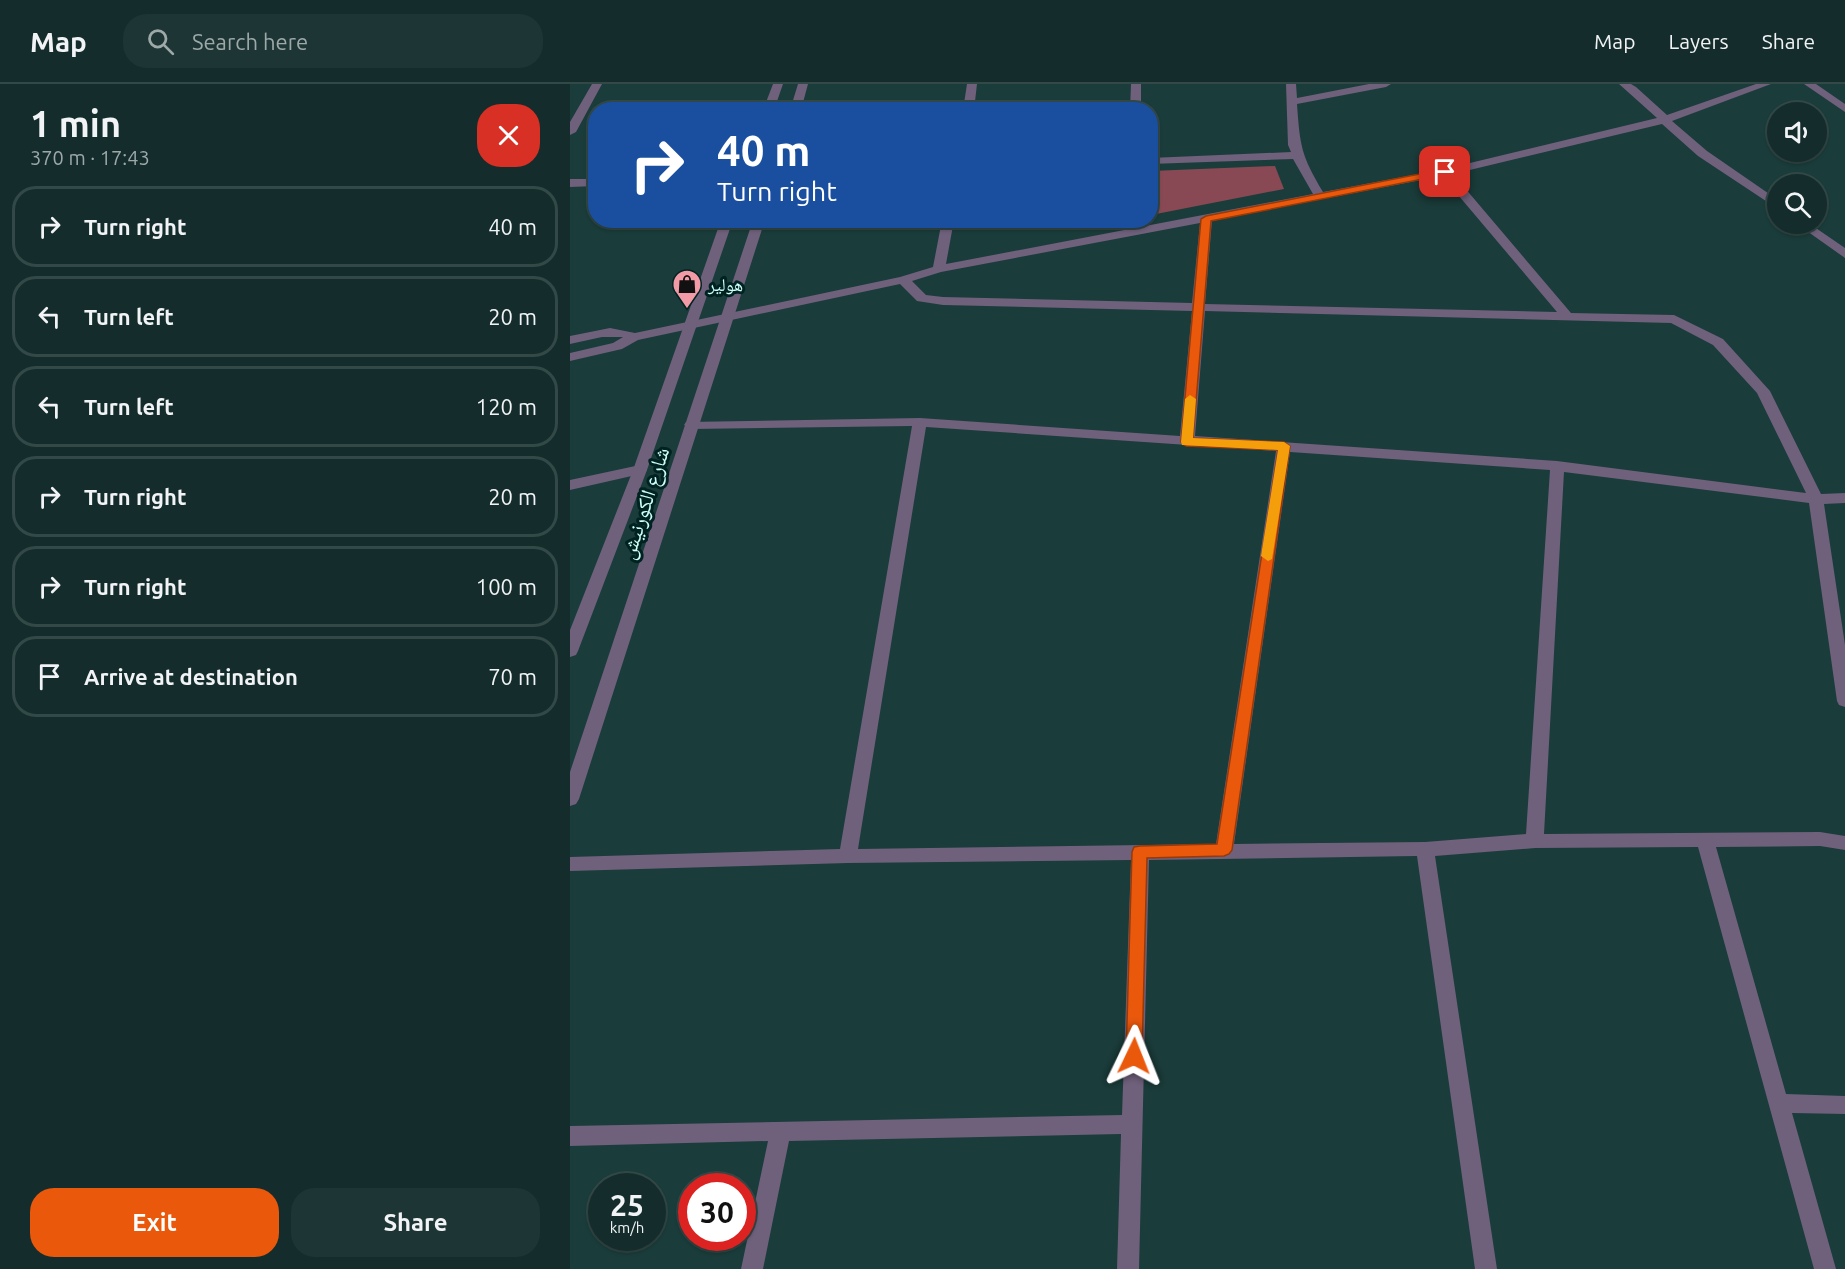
<!DOCTYPE html>
<meta charset="utf-8">
<style>
body{margin:0;font-family:Ubuntu,"Noto Naskh Arabic",sans-serif;background:#1d3534;color:#f1f3f6;height:100vh;display:flex;flex-direction:column;font-size:22px;white-space:nowrap}
*{box-sizing:border-box;margin:0}
p{font-size:20px;color:#9da8a9}
.icon{flex:none;width:33px;height:33px;fill:none;stroke:currentColor;stroke-width:2;stroke-linecap:round;stroke-linejoin:round}
.map{position:relative;flex:1;overflow:hidden}
.details{display:flex;flex-direction:column;background:#142d2c;width:570px}
.details>*{flex:none}
.guide{position:absolute;left:18px;top:18px;width:570px;height:126px;border-radius:24px;box-shadow:0 2px 4px #0004,0 0 0 2px #334948;background:#1a4fa0;color:#fff;overflow:hidden}
.fabs{position:absolute;left:1197px;top:18px;display:grid;gap:12px}
.fabs a{display:grid;place-items:center;width:60px;height:60px;border-radius:50%;background:#142d2c;box-shadow:0 2px 4px #0004,0 0 0 2px #334948;font-size:30px}
.speed{position:absolute;left:18px;top:1089px;display:flex;gap:12px;font-size:30px;font-weight:700;text-align:center}
.speed>*{display:grid;place-content:center;width:78px;height:78px;border-radius:50%;background:#142d2c;box-shadow:0 2px 4px #0004,0 0 0 2px #334948;line-height:1}
.speed small{font-size:15px;font-weight:400}
.speed .limit{border:9px solid #d22;background:#fff;color:#111}
.pin{position:absolute;display:grid;place-items:center;width:51px;height:51px;color:#fff;margin:-26px;border-radius:12px;box-shadow:0 3px 9px #0006}
.me{position:absolute;width:66px;margin:-33px;rotate:2deg;stroke-linejoin:round;filter:drop-shadow(0 0 4px #0008)}
.turn{display:flex;align-items:center;gap:21px;height:126px;padding:0 30px;font-size:27px}
.turn .icon{width:78px;height:78px;stroke-width:2.5}
.turn b{display:block;font-size:42px;line-height:51px}
.round{display:grid;place-items:center;flex:none;width:63px;height:63px;border-radius:24px;background:#1d3534}
.head{display:flex;align-items:center;justify-content:space-between;height:102px;padding:0 30px}
h1{font-size:36px;font-weight:700;line-height:45px}
.cta{display:flex;gap:12px;margin-top:auto;padding:12px 30px}
.cta a{flex:1;height:69px;border-radius:24px;background:#ea580c;color:#fff;font-size:24px;font-weight:700;line-height:69px;text-align:center}
.cta a+a{background:#1d3534;color:#f1f3f6}
ul{padding:0;list-style:none}
li{display:flex;align-items:center;gap:18px;height:81px;margin:0 12px 9px;padding:0 18px;border:3px solid #334948;border-radius:24px}
li div{flex:1}
li b{display:block;font-size:22px}
li em{font-style:normal}
header{display:flex;align-items:center;gap:36px;box-sizing:border-box;height:84px;padding:0 30px;background:#142d2c;border-bottom:2px solid #334948}
header strong{font-size:28px}
nav{display:flex;gap:33px;margin-inline-start:auto;font-size:21px}
.search{width:420px;height:54px;background:#1d3534;display:flex;align-items:center;gap:15px;box-sizing:border-box;padding:0 21px;border-radius:24px;color:#9da8a9;font-size:22px}
main{display:flex;flex:1;min-height:0}
.map>svg:first-child{display:block}
</style>
<header>
<strong>Map</strong>
<div class="search"><svg class="icon" aria-label="search" viewBox="0 0 24 24"><circle cx="10" cy="10" r="6"/><path d="M15 15l6 6"/></svg>Search here</div>
<nav><a>Map</a><a>Layers</a><a>Share</a></nav>
</header>
<main>
<section class="details">
<div class="head"><div><h1>1 min</h1><p>370 m · 17:43</p></div><a class="round" style="background:#d93025;color:#fff"><svg class="icon" aria-label="close" viewBox="0 0 24 24"><path d="M6 6l12 12M18 6L6 18"/></svg></a></div>
<ul>
<li><svg class="icon" aria-label="right" viewBox="0 0 24 24"><path d="M7 20v-9h11M14 6l5 5-5 5"/></svg><div><b>Turn right</b></div><em>40 m</em></li>
<li><svg class="icon" aria-label="left" viewBox="0 0 24 24"><path d="M17 20v-9H6M10 6l-5 5 5 5"/></svg><div><b>Turn left</b></div><em>20 m</em></li>
<li><svg class="icon" aria-label="left" viewBox="0 0 24 24"><path d="M17 20v-9H6M10 6l-5 5 5 5"/></svg><div><b>Turn left</b></div><em>120 m</em></li>
<li><svg class="icon" aria-label="right" viewBox="0 0 24 24"><path d="M7 20v-9h11M14 6l5 5-5 5"/></svg><div><b>Turn right</b></div><em>20 m</em></li>
<li><svg class="icon" aria-label="right" viewBox="0 0 24 24"><path d="M7 20v-9h11M14 6l5 5-5 5"/></svg><div><b>Turn right</b></div><em>100 m</em></li>
<li><svg class="icon" aria-label="arrive" viewBox="0 0 24 24"><path d="M6 21V4h12l-3 4 3 4H6"/></svg><div><b>Arrive at destination</b></div><em>70 m</em></li>
</ul>
<div class="cta"><a>Exit</a><a>Share</a></div>
</section>
<div class="map">
<svg width="1275" height="1185" viewBox="0 0 1275 1185">
<rect width="100%" height="100%" fill="#1a3c3a"/>
<path fill="#884954" d="M705 82 714 105 581 131V87Z"/>
<g fill="none" stroke-linecap="round" stroke-linejoin="round">
<path fill="#6f607b" fill-rule="evenodd" d="M22 0H32L6 48 0 51V38Z
M397 0H407L404 26H393Z
M561 0H571V26H560Z
M716 0H726L727 14 799 0H821L816 3 727 20C730 62 731 71 753 108L875 85 1087 34 1049 0H1061L1066 3 1097 31 1186 0H1201L1102 37 1137 67 1208 116V125L1128 72 1092 40 883 90 1001 229 1104 231 1153 255 1200 307 1251 410 1275 409V419L1254 420 1275 561V623L1269 621 1267 617 1239 419 994 388 974 750 1250 748 1275 752V766L1250 762 1146 763 1216 1010 1275 1012V1030L1222 1029 1266 1185H1244L1128 763 965 764 865 772 927 1185H905L847 772 579 776 569 1185H547L551 1050 219 1057 193 1185H171L198 1057 0 1062V1042L552 1031 561 776 278 779 0 787V773L270 765 342 342 121 345 114 341 116 338 350 334 610 352 622 227 373 221 347 217 330 200 68 256 52 265 0 277V269L43 259 53 253H32L0 260V252L40 244 65 249 330 193 363 183 372 136H384L376 180 743 110 723 75 580 80V74L721 68 718 61ZM872 92 987 228 635 220 642 136ZM630 139 622 219 373 213 356 211 342 197 371 188ZM635 227 1101 239 1143 261 1187 309 1236 409 987 377 625 352ZM356 343 706 367 646 760 288 765ZM720 368 980 386 956 750 855 758 664 760Z
M1234 0H1246L1275 20V28Z
M0 95H26V102L0 103Z
M1227 140H1240L1275 164V174Z
M70 381 77 386 75 389 0 406V396Z"/>
<path fill="#6f607b" fill-rule="evenodd" d="M203 0H213L204 26H193Z
M228 0H238L231 26H220Z
M151 136H163L77 386 8 567 6 571 0 573V546L63 386Z
M183 136H195L9 715 6 720 0 722V688Z"/>
</g>
<path fill="#ea580c" stroke="#983908" stroke-width="1.5" d="M875 85 878 86V90L641 137 623 354 714 358 720 362 662 766 659 770 654 772 577 774 572 972 570 978 564 980 558 978 556 972 562 768 564 763 570 762 647 760 708 366 616 362 611 358 631 135 636 132Z"/>
<path fill="#f59e0b" d="M620 311 626 315 623 354 714 358 720 362 702 475 698 477 691 472 708 366 612 361 611 358 615 315Z"/>
<defs>
<g id="shop-pin" transform="scale(1.5)"><path d="M0 17L-7.5 6A9.5 9.5 0 1 1 7.5 6Z" fill="#f39aa7" stroke="#002321"/><path d="M-5-2.5h2.3a2.7 3.5 0 0 1 5.4 0H5L5.5 6h-11ZM-1.5-2.5h3a1.5 2.3 0 0 0-3 0Z" fill="#111"/></g>
</defs>
<g fill-rule="evenodd">
<use href="#shop-pin" x="117" y="200"/>
</g>
<g text-anchor="middle" dominant-baseline="central" stroke-width="6" stroke-linejoin="round" paint-order="stroke">
<g font-size="18" fill="#cefffb" stroke="#002321" text-anchor="start">
<text x="138" y="200">هولير</text>
</g>
<g font-size="21" fill="#cefffb" stroke="#002321">
<text transform="translate(74 419) rotate(-72)">شارع الكورنيش</text>
</g>
</g>
</svg>
<div class="fabs">
<a><svg class="icon" aria-label="sound" viewBox="0 0 24 24"><path d="M4 9h4l5-4v14l-5-4H4zM17 9q2 3 0 6"/></svg></a>
<a><svg class="icon" aria-label="search" viewBox="0 0 24 24"><circle cx="10" cy="10" r="6"/><path d="M15 15l6 6"/></svg></a>
</div>
<div class="speed"><div>25<small>km/h</small></div><div class="limit">30</div></div>
<div class="pin" style="left:875px;top:88px;background:#d93025"><svg class="icon" aria-label="arrive" viewBox="0 0 24 24"><path d="M6 21V4h12l-3 4 3 4H6"/></svg></div>
<svg class="me" style="left:564px;top:972px" viewBox="-20 -20 40 40"><path d="M0-17L14 15 0 8-14 15z" fill="#ea580c" stroke="#fff" stroke-width="4"/></svg>
<div class="guide">
<div class="turn"><svg class="icon" aria-label="right" viewBox="0 0 24 24"><path d="M7 20v-9h11M14 6l5 5-5 5"/></svg><div><b>40 m</b>Turn right</div></div>
</div>
</div>
</main>
